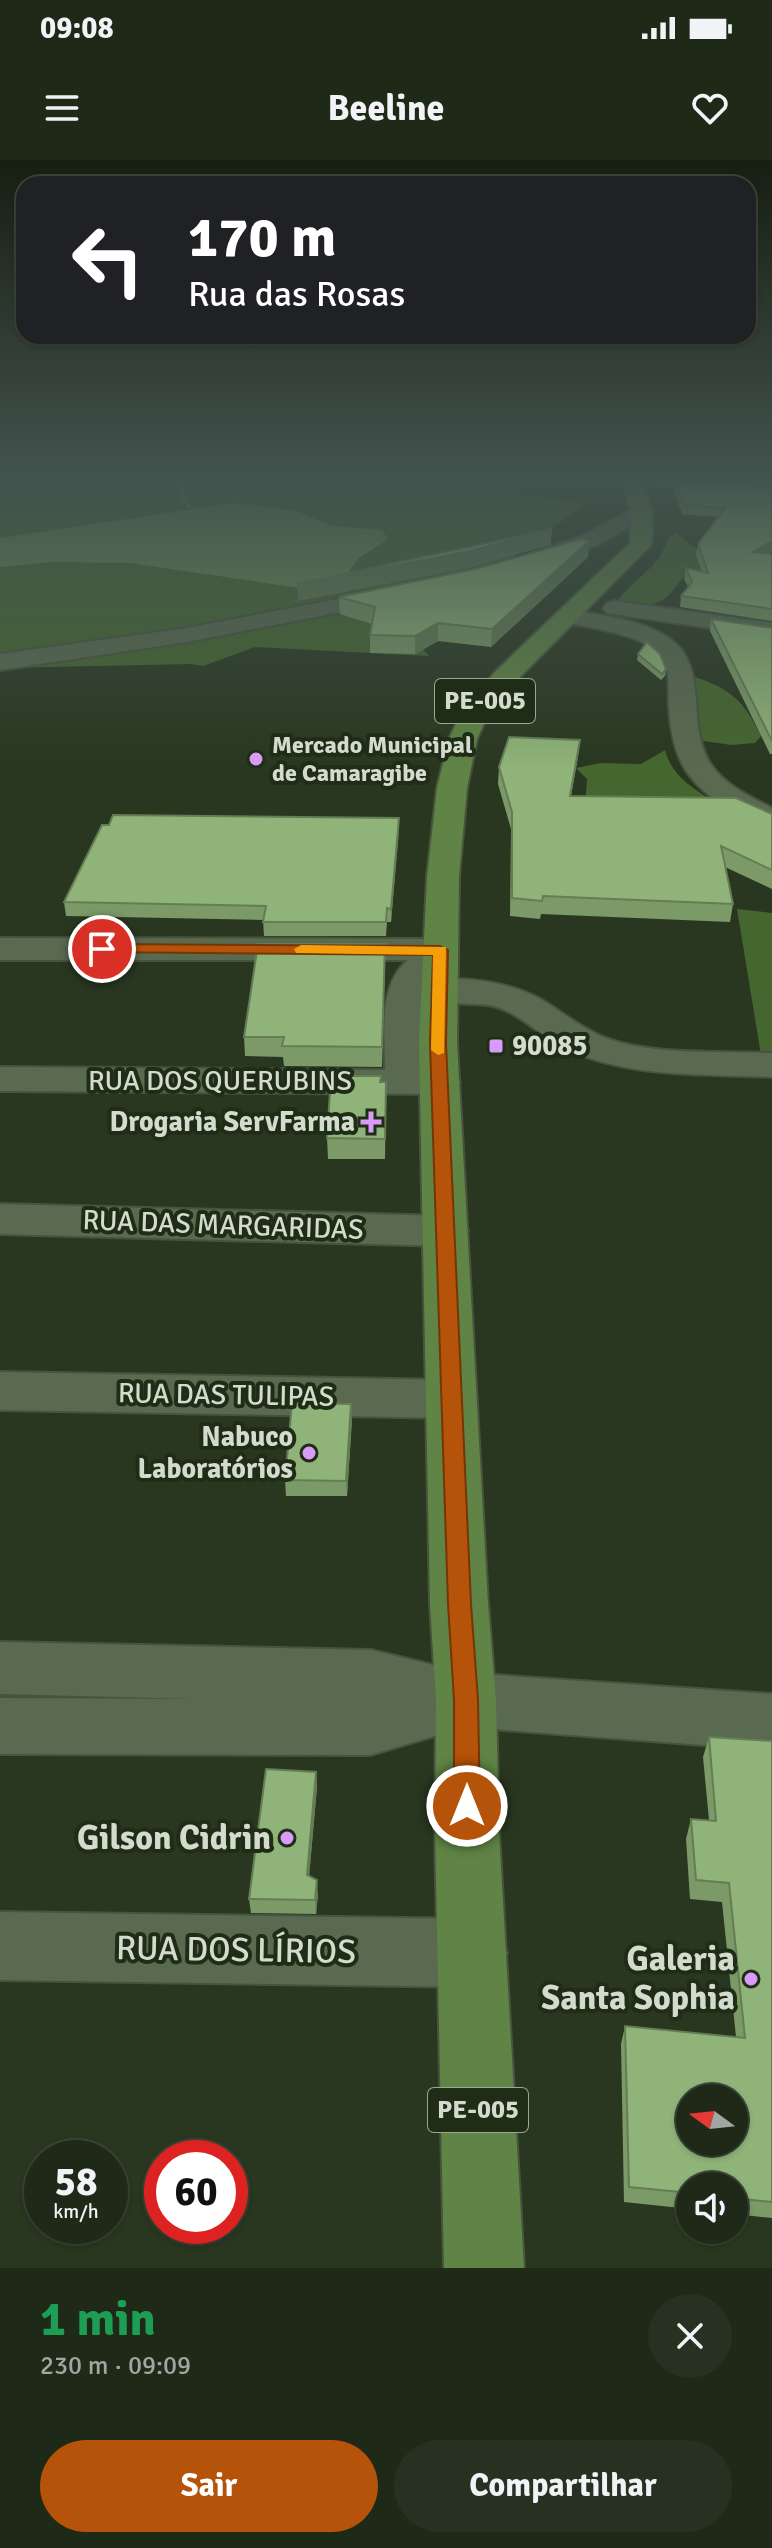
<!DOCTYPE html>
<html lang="pt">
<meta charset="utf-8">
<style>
body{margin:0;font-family:Signika,sans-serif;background:#273121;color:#f1f3f6;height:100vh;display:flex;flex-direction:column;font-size:30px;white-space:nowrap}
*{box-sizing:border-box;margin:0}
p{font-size:26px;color:#a1a6a2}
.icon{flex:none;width:44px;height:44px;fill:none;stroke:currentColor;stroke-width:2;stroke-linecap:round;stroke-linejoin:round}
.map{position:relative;height:2108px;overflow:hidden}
.sheet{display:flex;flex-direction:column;background:#1f2918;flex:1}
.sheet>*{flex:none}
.top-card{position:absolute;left:16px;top:16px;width:740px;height:168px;border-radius:24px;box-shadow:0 2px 6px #0004,0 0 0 2px #3c4537;background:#202124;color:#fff;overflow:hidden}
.needle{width:52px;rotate:285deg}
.controls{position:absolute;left:676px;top:1924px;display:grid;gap:16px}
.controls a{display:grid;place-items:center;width:72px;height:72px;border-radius:50%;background:#1f2918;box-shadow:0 2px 6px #0004,0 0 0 2px #3c4537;font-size:40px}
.speed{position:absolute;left:24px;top:1980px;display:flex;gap:16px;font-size:40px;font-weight:700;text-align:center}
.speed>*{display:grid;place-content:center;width:104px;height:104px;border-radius:50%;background:#1f2918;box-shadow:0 2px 6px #0004,0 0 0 2px #3c4537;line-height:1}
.speed small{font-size:20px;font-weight:400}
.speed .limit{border:12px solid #d22;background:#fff;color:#111}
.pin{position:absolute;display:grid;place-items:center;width:68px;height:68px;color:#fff;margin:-34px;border:4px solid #fff;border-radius:50%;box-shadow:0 2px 8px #0007}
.me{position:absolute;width:88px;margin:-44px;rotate:0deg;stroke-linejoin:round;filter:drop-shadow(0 0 6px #0008)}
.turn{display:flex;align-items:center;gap:28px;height:168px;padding:0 40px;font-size:36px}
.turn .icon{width:104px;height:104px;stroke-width:2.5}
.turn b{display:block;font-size:56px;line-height:68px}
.round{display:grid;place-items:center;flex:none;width:84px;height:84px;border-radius:42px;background:#273121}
.headline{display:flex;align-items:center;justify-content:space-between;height:136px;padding:0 40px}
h1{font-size:48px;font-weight:700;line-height:60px;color:#1e9e55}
.action{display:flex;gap:16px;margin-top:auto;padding:16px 40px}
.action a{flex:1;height:92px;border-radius:48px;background:#b45309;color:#fff;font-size:32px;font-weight:700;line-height:92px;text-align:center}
.action a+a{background:#273121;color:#f1f3f6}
.status{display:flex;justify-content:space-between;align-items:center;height:56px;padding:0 40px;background:#1f2918;direction:ltr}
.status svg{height:22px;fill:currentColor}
header{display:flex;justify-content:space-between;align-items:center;height:104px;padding:0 40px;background:#1f2918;font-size:36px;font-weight:700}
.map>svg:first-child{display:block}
</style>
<div class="status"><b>09:08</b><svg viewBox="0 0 49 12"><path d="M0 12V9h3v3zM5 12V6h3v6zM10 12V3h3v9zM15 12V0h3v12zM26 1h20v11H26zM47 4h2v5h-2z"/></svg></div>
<header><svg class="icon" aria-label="menu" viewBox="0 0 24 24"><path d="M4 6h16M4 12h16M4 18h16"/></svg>Beeline<svg class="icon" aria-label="heart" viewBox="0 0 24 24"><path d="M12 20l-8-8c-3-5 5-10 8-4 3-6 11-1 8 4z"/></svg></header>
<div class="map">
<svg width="772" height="2108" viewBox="0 0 772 2108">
<rect width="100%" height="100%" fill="#293720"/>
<path fill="#45662e" d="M0 314H359L586 343 410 474 429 496 255 487 203 506 191 504 0 508Z
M676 373 706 396 709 411H687C663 448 658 446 615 444 634 416 658 412 669 376Z
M695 517C731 529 744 541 761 576L755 583 731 585 698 580 693 533Z
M665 590C672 616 691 627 713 641L585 647 587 619 576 608 601 603 641 604Z
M737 749 772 753V896L761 895Z"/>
<path fill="#6e9157" d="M234 343 296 351 332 366 382 370 388 379 359 398 349 411 354 426 313 430 130 403 53 402 0 407V378Z"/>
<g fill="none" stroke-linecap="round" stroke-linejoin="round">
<path fill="#6e9157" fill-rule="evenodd" d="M170 314H176L192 349 187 348Z"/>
<g stroke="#47533f" stroke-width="4">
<path id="minor" d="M623 314 772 323V335L630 324 623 322 620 318Z
M643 343 650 345 653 349 650 353 598 385 532 408 521 401 524 396 583 376Z
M400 427 408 429 412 434 408 439 187 482 0 510V494L187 468Z
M615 441 772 463V477L607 453 603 448 607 443Z
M567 449C600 456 638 458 667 477 712 505 684 567 712 606 726 626 751 637 772 648V669C758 666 745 659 733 651 687 625 672 599 669 546 668 532 671 510 662 498 644 472 587 468 559 461L555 456 559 451Z
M0 778 440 779 452 783 458 790 455 794 458 799C450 810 435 811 428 822 462 814 512 823 542 840 567 855 588 874 618 882 667 895 721 891 772 893V917C705 914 633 918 571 891 544 880 524 856 497 847 475 840 442 849 425 834V910L454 914 460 922 454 930 440 934 0 931V907L385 910C385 875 378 824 408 800H0Z
M0 1044 446 1056 462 1061 468 1071 462 1081 446 1086 0 1074Z
M0 1212 452 1220 470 1226 477 1239 470 1252 452 1258 0 1250Z
M0 1482 371 1490 466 1513 772 1534V1590L465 1567 370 1595 0 1594V1538L196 1539 0 1534Z
M0 1752 473 1759 497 1769 507 1793 497 1817 473 1827 0 1820Z"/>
</g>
<g stroke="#47533f" stroke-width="4">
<path id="major" d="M618 314H638C649 338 656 359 651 385L513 524 488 555 477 579 467 628 459 717 457 883 488 1444 496 1540 499 1672 524 2108H444L435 1672 436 1540 430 1444 419 883 427 717 437 628 449 579 461 553 495 512 630 383 631 349Z"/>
</g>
<use href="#minor" fill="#5a6a50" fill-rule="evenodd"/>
<use href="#major" fill="#5f8445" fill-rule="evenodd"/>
</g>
<path fill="#7b9a67" d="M674 314H772V320Z
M675 320 772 328V391L768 394H772V461L680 447 681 436 688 427 684 419 686 408 702 412 696 395 698 384 717 357 682 354 674 330Z
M589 381 588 397 491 487 438 481 415 494 370 493V475L372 464 340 454 339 437 479 408Z
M711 459 772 468V594H770L710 471Z
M638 494 666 509 665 516 661 520 637 500Z
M580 580 571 636 772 654V729L725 707 733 744 730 762 541 754 540 759 510 756 511 669 498 624 499 607Z
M399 658 391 762H387L386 776H264L263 760 66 756 64 742Z
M385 803 382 907 284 906 283 897 245 896 244 877Z
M386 922 385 999H328L327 978Z
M352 1259 347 1336H286L285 1320Z
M709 1577 772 1581V2058L734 2054V2026H690V2049L624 2042 621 1884 625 1866 736 1877 722 1742 690 1739 686 1679 691 1659 709 1660 703 1597Z
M316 1612 317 1627 309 1716 318 1734 316 1754 251 1753 249 1739Z"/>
<path fill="#647d54" d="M552 369 551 385 469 408 298 441 297 424Z
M589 381 588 397 491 487 492 469Z
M772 381V391L751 402 753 392Z
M438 463V481L415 494V476Z
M580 580 578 597 568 653 570 636Z
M399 658V671L391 762V749Z
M351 1244 352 1259 347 1336 346 1321Z
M316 1612 317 1627 308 1729 307 1715Z
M317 1720 318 1734 316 1754 315 1740Z"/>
<path fill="#8fb378" stroke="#647d54" stroke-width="2" fill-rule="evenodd" d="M675 320 772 328V381L753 392 772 394V449L681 436 692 422 686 408 708 413 698 384 725 348 683 344Z
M552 369 470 391 297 424Z
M581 379 589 381 492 469 438 463 415 476 370 475 375 447 339 437 479 408Z
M711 459 772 468V581Z
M647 482 660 494 666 509 662 514 638 494Z
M509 577 580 580 570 636 736 638 772 654V710L721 686 733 744 543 736 542 741 512 738V652L499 607Z
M113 655 399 658 391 749 387 748 386 762H263L266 746 64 742 102 665H109Z
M258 784H385L382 887 282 886 284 877H244Z
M331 916H381L380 922H386L385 979 327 978Z
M292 1243 351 1244 346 1321 285 1320Z
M709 1577 772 1581V2042L734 2038V2026H690V2033L629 2027 625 1866 745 1878 729 1723 696 1720 691 1659 716 1661ZM690 1938H734V1982H690Z
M266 1609 316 1612 307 1715 317 1720 315 1740 249 1739Z"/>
<linearGradient id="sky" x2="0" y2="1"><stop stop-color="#171e12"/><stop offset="0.52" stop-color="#43534e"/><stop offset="1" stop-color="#43534e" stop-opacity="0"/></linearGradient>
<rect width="772" height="609" fill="url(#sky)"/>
<path fill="#b45309" stroke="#753606" stroke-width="2" d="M102 784 440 786 448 790 446 883 471 1444 478 1540 480 1646 476 1655 467 1658 458 1655 454 1646V1540L448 1444 430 883 433 795 97 792V786Z"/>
<path fill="#f59e0b" d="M301 785 446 787 444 893 438 895 431 890 433 795 296 793 294 789Z"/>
<g fill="#d99af8" stroke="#1f2c16" stroke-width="3">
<circle cx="256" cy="599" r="8"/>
<rect x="488" y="878" width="16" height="16" rx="4"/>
<path d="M367 950h8v8h8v8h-8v8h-8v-8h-8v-8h8z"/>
<circle cx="309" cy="1293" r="8"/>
<circle cx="287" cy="1678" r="8"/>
<circle cx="751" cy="1819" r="8"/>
</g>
<g text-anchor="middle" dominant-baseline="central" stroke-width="8" stroke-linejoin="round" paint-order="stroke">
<g font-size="24" font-weight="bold" fill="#d2dbcd" stroke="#1f2c16" text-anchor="start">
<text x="272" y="585">Mercado Municipal<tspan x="272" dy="28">de Camaragibe</tspan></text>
</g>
<g fill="#1f2c16" stroke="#9ca696" stroke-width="2">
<rect x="435" y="519" width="100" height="44" rx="6"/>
<rect x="428" y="1928" width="100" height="44" rx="6"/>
</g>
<g font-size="26" font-weight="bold" fill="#d2dbcd">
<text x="485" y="541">PE-005</text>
<text x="478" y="1950">PE-005</text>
</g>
<g font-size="28" font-weight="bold" fill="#d2dbcd" stroke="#1f2c16" text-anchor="end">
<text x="512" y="886" text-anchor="start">90085</text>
<text x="355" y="962">Drogaria ServFarma</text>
<text x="293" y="1277">Nabuco<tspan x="293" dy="32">Laboratórios</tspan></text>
</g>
<g font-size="28" fill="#d2dbcd" stroke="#1f2c16">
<text x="220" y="921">RUA DOS QUERUBINS</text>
<text transform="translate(223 1065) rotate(2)">RUA DAS MARGARIDAS</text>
<text transform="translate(226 1235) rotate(1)">RUA DAS TULIPAS</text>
</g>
<g font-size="34" font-weight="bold" fill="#d2dbcd" stroke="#1f2c16" text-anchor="end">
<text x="271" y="1678">Gilson Cidrin</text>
<text x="735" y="1799">Galeria<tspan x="735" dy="39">Santa Sophia</tspan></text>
</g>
<g font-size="34" fill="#d2dbcd" stroke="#1f2c16">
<text transform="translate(236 1790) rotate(1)">RUA DOS LÍRIOS</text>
</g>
</g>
</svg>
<div class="controls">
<a><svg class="needle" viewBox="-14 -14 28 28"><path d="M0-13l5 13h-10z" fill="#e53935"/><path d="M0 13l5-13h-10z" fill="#a1a6a2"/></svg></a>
<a><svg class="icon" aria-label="sound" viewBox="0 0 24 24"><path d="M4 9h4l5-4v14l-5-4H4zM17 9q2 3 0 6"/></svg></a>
</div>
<div class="speed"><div>58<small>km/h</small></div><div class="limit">60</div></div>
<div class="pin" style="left:102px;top:789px;background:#d93025"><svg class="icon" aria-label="arrive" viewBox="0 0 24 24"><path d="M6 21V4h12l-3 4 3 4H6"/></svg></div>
<svg class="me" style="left:467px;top:1646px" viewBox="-20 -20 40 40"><circle r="17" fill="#b45309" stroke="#fff" stroke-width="3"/><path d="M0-11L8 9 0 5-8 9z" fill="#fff"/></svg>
<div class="top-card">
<div class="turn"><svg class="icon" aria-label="left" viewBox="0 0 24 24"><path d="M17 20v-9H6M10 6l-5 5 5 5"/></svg><div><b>170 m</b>Rua das Rosas</div></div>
</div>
</div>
<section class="sheet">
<div class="headline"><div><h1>1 min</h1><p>230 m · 09:09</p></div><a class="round"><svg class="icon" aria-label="close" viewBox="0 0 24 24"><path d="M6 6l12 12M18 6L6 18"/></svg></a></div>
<div class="action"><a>Sair</a><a>Compartilhar</a></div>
</section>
